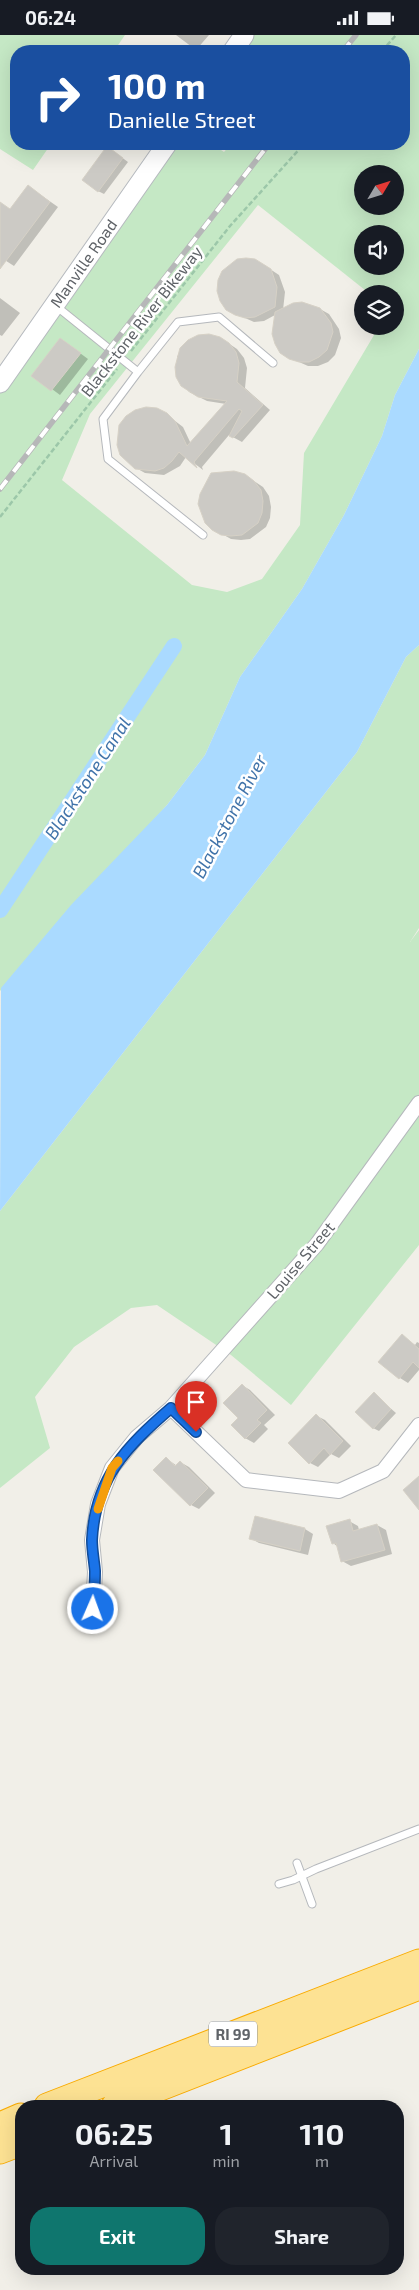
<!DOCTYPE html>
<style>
body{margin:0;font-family:"Exo 2",sans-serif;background:#20242c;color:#f1f3f6;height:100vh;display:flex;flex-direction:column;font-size:19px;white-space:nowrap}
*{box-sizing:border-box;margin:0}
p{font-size:16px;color:#9ea1a6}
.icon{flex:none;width:28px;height:28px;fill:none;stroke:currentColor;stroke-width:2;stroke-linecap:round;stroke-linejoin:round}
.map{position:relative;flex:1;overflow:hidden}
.panel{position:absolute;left:15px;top:2065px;width:389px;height:175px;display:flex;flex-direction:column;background:#171b24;border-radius:20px;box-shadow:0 5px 20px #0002}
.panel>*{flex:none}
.guide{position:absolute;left:10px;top:10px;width:400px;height:105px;border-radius:20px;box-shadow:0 5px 20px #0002;background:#1a4fa0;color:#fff;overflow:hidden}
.needle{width:32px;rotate:52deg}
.controls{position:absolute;left:354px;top:130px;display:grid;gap:10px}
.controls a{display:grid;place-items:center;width:50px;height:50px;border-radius:50%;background:#171b24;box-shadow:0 5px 20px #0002;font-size:25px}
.pin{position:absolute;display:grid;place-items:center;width:42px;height:42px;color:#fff;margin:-51px -21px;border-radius:50% 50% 50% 0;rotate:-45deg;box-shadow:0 0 5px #0007}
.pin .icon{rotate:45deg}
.me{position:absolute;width:55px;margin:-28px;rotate:2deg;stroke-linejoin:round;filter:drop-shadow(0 0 4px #0008)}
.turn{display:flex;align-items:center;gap:18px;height:105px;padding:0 15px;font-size:22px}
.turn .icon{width:65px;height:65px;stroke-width:2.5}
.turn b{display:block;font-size:35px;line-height:42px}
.eta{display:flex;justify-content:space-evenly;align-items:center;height:85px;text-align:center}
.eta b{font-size:30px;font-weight:700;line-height:35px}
.button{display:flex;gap:10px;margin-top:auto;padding:10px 15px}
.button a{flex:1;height:58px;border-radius:20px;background:#0f766e;color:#fff;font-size:20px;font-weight:700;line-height:58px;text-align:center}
.button a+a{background:#20242c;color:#f1f3f6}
.status{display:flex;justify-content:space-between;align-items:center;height:35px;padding:0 25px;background:#171b24;direction:ltr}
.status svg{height:14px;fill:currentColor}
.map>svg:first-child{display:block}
</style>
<div class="status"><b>06:24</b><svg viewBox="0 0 49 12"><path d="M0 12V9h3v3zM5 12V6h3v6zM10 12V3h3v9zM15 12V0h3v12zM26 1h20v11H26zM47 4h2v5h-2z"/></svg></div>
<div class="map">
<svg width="419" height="2255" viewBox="0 0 419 2255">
<rect width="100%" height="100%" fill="#f1efe8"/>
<path fill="#c5e8c5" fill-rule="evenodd" d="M0 0H125L114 16H16V109H51L33 135 0 114Z
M236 0H419V314L395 360 382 401 344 480 302 554 240 642 205 720 167 770 0 956V339L163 109H212L224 117 231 109H404V16H225ZM362 139H395V171H362ZM258 170 370 259H395V291H376L377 295 304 418 300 490 262 544 227 557 192 550 62 445 90 379ZM362 199H395V231H362Z
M419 610V893L410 907 419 895V1210L291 1370 231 1320 157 1270 131 1273 74 1312 35 1362 50 1413 0 1453V1176L357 717 406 622Z"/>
<path fill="#aadaff" d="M419 314V610L406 622 357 717 0 1176 1 953 71 870 167 770 205 720 240 642 302 554 344 480 382 401 395 360Z"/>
<path fill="#0003" d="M176 0H209L196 15Z
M113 116 128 127 104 159 98 156Z
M28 151 58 172 14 231 0 222V174L10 175Z
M264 230 279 240 285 257 283 275 320 274 329 279 339 294 341 303 335 320 328 327 318 331H308L290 323 275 280 264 286 254 287 236 279Z
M0 263 20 278 2 301 0 300Z
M61 304 88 324 60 360 33 340Z
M228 308 237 314 244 323 247 333 245 353 270 375 242 407 229 400 202 432 203 435 186 422 180 431 164 440 145 438 136 433 166 379 183 392 191 409 226 369 207 366 189 357 178 341 177 322 181 314Z
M254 446 263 452 269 461 271 472 270 483 266 492 250 504 241 505 231 504 213 494Z
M402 1301 415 1310 417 1307 419 1308V1335L408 1348 400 1343Z
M242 1350 250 1355 275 1380 264 1390 268 1394 254 1408 245 1403 240 1383Z
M374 1359 396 1378 379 1396 373 1393Z
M317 1381 325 1385 351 1411 339 1423 331 1419 318 1432 310 1428Z
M166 1423 177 1431 180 1427 189 1432 215 1458 199 1474 191 1470Z
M349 1486 358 1491 359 1495 377 1490 386 1495 392 1519 351 1531 342 1526 338 1512 333 1508Z
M305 1494 313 1499 308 1520 259 1508 250 1503Z"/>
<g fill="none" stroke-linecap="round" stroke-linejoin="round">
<path stroke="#aadaff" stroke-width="16" d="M0 875 174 611"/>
</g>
<path fill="#cccac5" stroke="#d6d1c6" d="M107 111 123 123 98 157 82 145Z
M28 150 50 167 0 234V167L10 174Z
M246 223 255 224 271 234 277 252 275 272 255 282 245 283 235 280 226 275 220 266 217 256 218 245 222 236 237 224Z
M302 267 320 273 331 288 333 297 327 315 319 322 309 327H299L289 324 280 318 275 309 272 299 275 277 293 268Z
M209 299 220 302 229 308 236 317 239 328 237 347 263 370 233 403 229 401 242 376 239 374 194 427 197 433 179 417 172 426 164 433 155 436 135 434 120 420 117 410 119 390 126 381 135 375 146 372 157 373 167 378 175 386 187 411 227 366 198 362 181 351 176 342 175 332 180 313 188 305 198 300Z
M60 303 81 318 51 356 31 341Z
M234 436 245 439 254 446 261 455 263 466 262 478 258 488 242 500 231 501 221 500 212 495 205 488 198 469 200 459 211 438Z
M402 1299 419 1314V1333L413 1327 399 1344 378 1327Z
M242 1349 267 1375 257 1385 261 1388 245 1404 231 1390 238 1383 223 1368Z
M374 1357 391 1374 373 1394 355 1377Z
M316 1379 343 1406 330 1420 324 1413 309 1429 288 1408Z
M166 1422 175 1431 180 1426 208 1453 190 1471 153 1435Z
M419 1441V1475L403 1455Z
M255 1481 305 1493 300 1516 249 1504Z
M350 1484 353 1496 377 1489 385 1515 341 1527 336 1508 332 1509 326 1491Z"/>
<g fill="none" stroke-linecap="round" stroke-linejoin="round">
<g stroke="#b5b8bc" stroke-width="9">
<path id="service" d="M56 271 138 337 178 287 219 282 273 328
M138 337 103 384 108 424 203 500
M297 1828 312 1869
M279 1849 293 1845 316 1834 419 1794"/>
</g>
<g stroke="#b5b8bc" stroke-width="16">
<path id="minor" d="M171 1373 246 1445 339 1456 383 1436 419 1390
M93 1574 95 1537 92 1505 98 1469 112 1433 137 1402 171 1373 317 1209 419 1068"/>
</g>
<g stroke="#b6babf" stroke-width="21">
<path id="secondary" d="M233 16 244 0
M0 348 167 109"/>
</g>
<g stroke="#f9ab00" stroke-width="27">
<path id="motorway" d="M47 2071 419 1927
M114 2071 419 1952
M0 2090 21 2081
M0 2116 21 2108"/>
</g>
<path stroke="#9cc7a9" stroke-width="2.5" stroke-dasharray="5 2.5" stroke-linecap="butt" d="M382 16 396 0
M131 316 230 191 304 109
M0 482 117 334"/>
<use href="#service" stroke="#fff" stroke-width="7"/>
<use href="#minor" stroke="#fff" stroke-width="14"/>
<use href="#secondary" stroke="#fff" stroke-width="19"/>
<use href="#motorway" stroke="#fde293" stroke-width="25"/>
<g stroke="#b6b7b8" stroke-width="5.5">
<path id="rail" d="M343 16 356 0
M0 454 269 109"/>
</g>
<use href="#rail" stroke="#fff" stroke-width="4" stroke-dasharray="11" stroke-linecap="butt"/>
</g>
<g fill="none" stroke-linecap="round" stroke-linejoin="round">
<g stroke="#114b97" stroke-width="12">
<path id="route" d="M93 1574C94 1562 95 1548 95 1536 94 1525 92 1515 92 1505 95 1443 127 1411 171 1373L196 1397"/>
</g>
<use href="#route" stroke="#1a73e8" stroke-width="9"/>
<path stroke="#f59e0b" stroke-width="9" d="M98 1474 112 1433 118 1426"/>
</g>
<g text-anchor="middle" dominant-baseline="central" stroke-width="5" stroke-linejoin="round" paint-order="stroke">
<rect fill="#fff" stroke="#8f9295" stroke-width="1" x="209" y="1986.5" width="48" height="25" rx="4"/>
<g font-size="15" font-weight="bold" fill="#5f6368">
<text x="233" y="1999">RI 99</text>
</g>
<g font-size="16" fill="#5f6368" stroke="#fff">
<text transform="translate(83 228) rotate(-55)">Manville Road</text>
<text transform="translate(141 286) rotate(-52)">Blackstone River Bikeway</text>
<text transform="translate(300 1225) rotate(-50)">Louise Street</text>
</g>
<g font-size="18" font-style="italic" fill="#4174aa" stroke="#fff">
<text transform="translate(87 743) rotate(-57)">Blackstone Canal</text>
<text transform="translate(229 781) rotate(-62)">Blackstone River</text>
</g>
</g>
</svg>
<div class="controls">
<a><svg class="needle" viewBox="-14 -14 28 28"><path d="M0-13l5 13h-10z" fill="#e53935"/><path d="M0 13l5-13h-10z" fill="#9ea1a6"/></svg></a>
<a><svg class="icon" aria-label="sound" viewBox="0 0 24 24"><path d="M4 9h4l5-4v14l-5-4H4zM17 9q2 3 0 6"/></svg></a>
<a><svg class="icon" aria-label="layers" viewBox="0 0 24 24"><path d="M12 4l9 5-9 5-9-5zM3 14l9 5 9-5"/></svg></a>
</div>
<div class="pin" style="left:196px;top:1397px;background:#d93025"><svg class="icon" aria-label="arrive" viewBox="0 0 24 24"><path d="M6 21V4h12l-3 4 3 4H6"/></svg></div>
<svg class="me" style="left:93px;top:1574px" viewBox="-20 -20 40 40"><circle r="17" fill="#1a73e8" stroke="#fff" stroke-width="3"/><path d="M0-11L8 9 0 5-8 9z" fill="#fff"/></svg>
<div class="guide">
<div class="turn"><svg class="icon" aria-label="right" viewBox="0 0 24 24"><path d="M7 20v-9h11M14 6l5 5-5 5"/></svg><div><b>100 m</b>Danielle Street</div></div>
</div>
<section class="panel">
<div class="eta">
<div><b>06:25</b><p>Arrival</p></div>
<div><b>1</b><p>min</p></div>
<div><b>110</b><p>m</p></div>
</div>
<div class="button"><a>Exit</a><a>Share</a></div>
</section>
</div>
